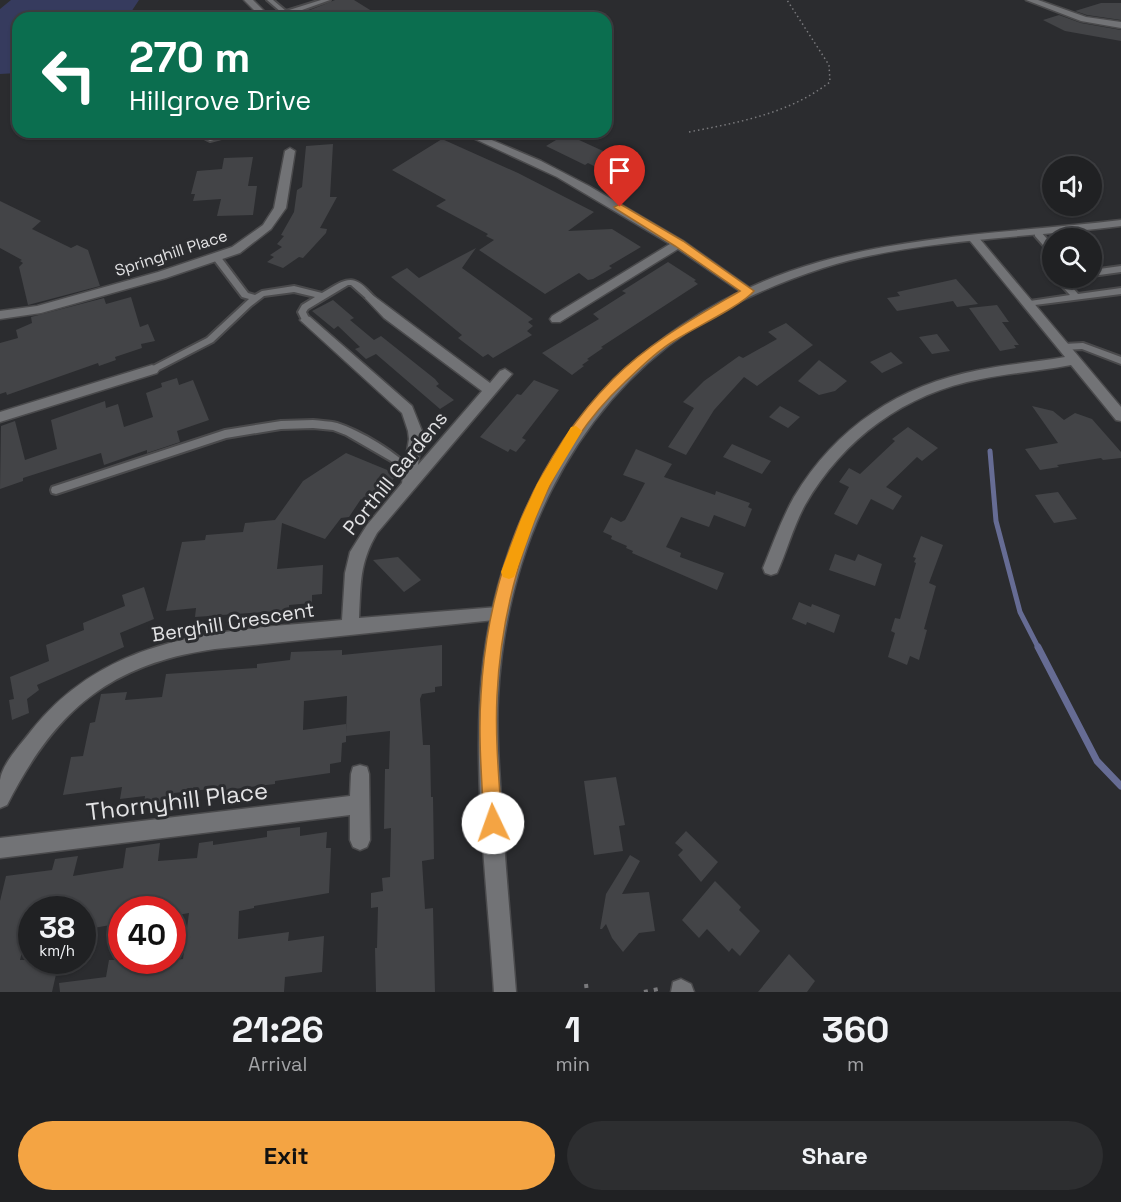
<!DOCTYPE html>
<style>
body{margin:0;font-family:"Space Grotesk",sans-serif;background:#2d2e30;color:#f1f3f6;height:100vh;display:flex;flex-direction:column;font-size:22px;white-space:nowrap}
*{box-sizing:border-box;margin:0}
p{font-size:20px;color:#a2a3a6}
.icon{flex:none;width:33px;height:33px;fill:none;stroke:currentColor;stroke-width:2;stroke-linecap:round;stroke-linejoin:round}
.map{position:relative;height:992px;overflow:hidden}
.panel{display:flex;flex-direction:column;background:#202123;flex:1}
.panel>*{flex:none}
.guide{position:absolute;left:12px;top:12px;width:600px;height:126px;border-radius:18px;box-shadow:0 2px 4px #0004,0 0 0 2px #3d3e41;background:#0b6e4f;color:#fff;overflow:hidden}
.fabs{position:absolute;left:1042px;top:156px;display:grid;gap:12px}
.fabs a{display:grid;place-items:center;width:60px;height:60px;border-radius:50%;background:#202123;box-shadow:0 2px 4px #0004,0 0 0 2px #3d3e41;font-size:30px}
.speed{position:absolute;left:18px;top:896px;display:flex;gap:12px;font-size:30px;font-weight:700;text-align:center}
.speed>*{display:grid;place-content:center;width:78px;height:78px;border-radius:50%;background:#202123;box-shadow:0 2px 4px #0004,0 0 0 2px #3d3e41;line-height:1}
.speed small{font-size:15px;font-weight:400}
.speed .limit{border:9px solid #d22;background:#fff;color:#111}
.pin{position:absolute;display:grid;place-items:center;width:51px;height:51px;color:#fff;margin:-62px -26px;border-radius:50% 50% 50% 0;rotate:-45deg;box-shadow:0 0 6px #0007}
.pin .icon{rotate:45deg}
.me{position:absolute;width:66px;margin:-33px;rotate:357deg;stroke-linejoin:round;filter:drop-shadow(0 0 4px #0008)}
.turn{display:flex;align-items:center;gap:21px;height:126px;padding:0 18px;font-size:27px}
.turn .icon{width:78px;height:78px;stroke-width:2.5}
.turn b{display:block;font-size:42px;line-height:51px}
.eta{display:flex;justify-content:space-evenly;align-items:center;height:102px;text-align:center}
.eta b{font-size:36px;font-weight:600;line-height:42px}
.cta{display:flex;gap:12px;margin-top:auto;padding:12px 18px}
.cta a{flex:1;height:69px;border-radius:36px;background:#f4a443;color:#111;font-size:24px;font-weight:600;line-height:69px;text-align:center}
.cta a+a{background:#2d2e30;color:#f1f3f6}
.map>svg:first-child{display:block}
</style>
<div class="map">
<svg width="1121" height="992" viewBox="0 0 1121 992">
<rect width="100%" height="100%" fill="#2b2c2f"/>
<path fill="#363b5e" d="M11 0H139L127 18H18V73L0 74V9Z"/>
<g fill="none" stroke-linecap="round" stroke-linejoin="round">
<path stroke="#666c94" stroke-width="5" d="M990 451 996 521 1020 612 1039 649"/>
<path stroke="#666c94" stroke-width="7" d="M1038 647 1097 761 1121 786"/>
</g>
<path fill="#434447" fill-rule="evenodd" d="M335 0H354L383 18H290Z
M1101 3H1121V20L1087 15 1075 11Z
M1059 15 1081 23 1121 30V41L1065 31 1043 20Z
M566 134 614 156 596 167 588 163 585 165 546 146Z
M442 139 518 173 594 212 568 231 612 229 641 247 609 266 612 268 593 279 588 280 579 273 545 294 479 250 494 240 486 236 488 234 436 206 446 200 392 170Z
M333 144 330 197H337L320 228 327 229 326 233 303 258 299 257 283 268 267 262 274 257 270 255 282 247 277 244 284 236 281 235 294 212 297 190 302 187 306 146Z
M253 157 248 186H257L253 215 217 216 221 199 193 201 195 194H191L197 171 222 169 224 158Z
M0 201 41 221 32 229 71 248 77 245 88 250 100 286 28 305 19 267 23 263 20 261 22 260 0 248Z
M476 248 462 268 533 319 528 322 533 326 527 331 532 335 493 358 488 354 483 357 458 338 462 335 391 277 407 268 419 278Z
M668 262 696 280 694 281 698 284 601 347 603 348 587 359 589 360 582 365 584 366 572 375 542 353 599 319 593 314 626 293 622 291Z
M956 279 978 304 957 307 953 301 897 311 887 298 900 296 897 292Z
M131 297 140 327 148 324 155 341 141 344 142 348 115 357 116 360 99 366 98 363 7 395 6 392 0 394V343L18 338 16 330 32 323 31 317 104 298 106 304Z
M333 300 354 318 350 320 374 340 381 336 435 379 439 384 436 386 454 400 440 409 376 354 366 359 355 349 360 347 338 326 334 329 312 311Z
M997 305 1009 322H1002L1019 345H1014L1016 348 1000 351 969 308Z
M786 323 813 345 757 386 744 377 714 410 686 455 668 447 694 408 683 402 704 381 739 356 743 358 777 339 768 332Z
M937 334 950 351 932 354 919 337Z
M891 352 903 363 882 373 870 362Z
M819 360 847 381 835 391 819 395 798 381Z
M177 378 179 385 193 380 209 420 177 431 180 442 147 453V450L104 465 101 453 23 478V481L0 489 1 426 15 421 25 460 57 449 51 420 105 401 106 408 118 404 124 427 153 417 146 393 162 387 161 383Z
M534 380 559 390 522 438 526 440 516 452 510 449 508 452 480 437 517 394 521 395Z
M780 406 800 417 788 428 769 417Z
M1032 406 1053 411 1064 420 1075 413 1092 419 1121 452V458L1103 460 1101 458 1057 465 1059 467 1040 470 1025 449 1058 443Z
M908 427 938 448 922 461 917 457 886 487 902 496 893 510 871 499 857 525 834 514 849 487 839 482 849 468 860 474 895 441 892 439Z
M732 444 771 461 762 474 723 457Z
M636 449 672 464 664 477 715 495 716 491 750 503 748 507 752 509 745 527 714 515 709 527 681 517 666 547 681 553 680 557 724 573 717 590 632 553 633 551 626 548 627 546 611 539 612 536 603 532 611 517 621 522 625 520 645 483 623 475Z
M346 453 397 474 371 509 361 499 349 517 341 518 325 539 282 523 277 569 323 565 322 594 312 595V603L289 605V610L209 616 195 617 196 608 166 611 182 542 205 540 206 535 243 532 245 523 275 520 303 481Z
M1058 492 1077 519 1054 523 1035 495Z
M921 536 943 545 929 583 936 586 924 629 927 630 919 660 910 656 907 665 888 657 895 633 891 631 895 618 900 619 916 563 914 562 916 558 913 557Z
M835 554 855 561 858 554 882 564 875 586 829 570Z
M398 557 421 580 404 592 373 560Z
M144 587 154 619 120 633 124 647 37 685 39 690 27 699 29 713 12 720 9 700 14 699 10 677 49 661 46 645 84 630 83 623 125 606 122 595Z
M799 602 811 607 812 604 840 615 834 633 807 622 806 625 792 619Z
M442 645V686L435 687V692L422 694 420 699 423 745H430L431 797H433L434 859 422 861 425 909 433 908 435 992H376L375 948H377L378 907 371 908V893L383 891 382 878 390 877 391 828 384 829 385 769H389L390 731 346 736V742L342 743 341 762 330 764V773L275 781V784L210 792V789L174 793 173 800 144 804 145 796 120 799 122 787 63 795 71 757 83 756 90 723 95 722 101 694 127 692 125 700 162 697 166 674 257 668V664L290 660 291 652 342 650V655ZM347 696 346 733V724L303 730 304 701Z
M616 777 625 825 619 826 623 851 594 855 584 781Z
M300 827V836L327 832 326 848H331L329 893 254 906V908L239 911 238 939 289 932 288 941 324 936 322 972 285 977 284 992H60L59 983 106 977 109 960H124L123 966 183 959 189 913 172 916V909H122V923L82 930V909H32L20 960H56L53 971 57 970 52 992H0V901L6 876 52 870 55 859 78 856 73 876 123 868 126 848 160 843 158 861 197 858 199 843 213 841V845L267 837V831Z
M686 831 718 862 701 882 678 855 683 850 675 843Z
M630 855 640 861 622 894 649 892 655 931 639 933 623 952 612 938 606 924 602 929H600L606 894Z
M715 881 741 907 739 910 760 931 740 956 732 948 729 952 707 929 699 938 682 920Z
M789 954 815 981 807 992H758Z"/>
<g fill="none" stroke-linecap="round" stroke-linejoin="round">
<g stroke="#4a4a4c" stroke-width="4">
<path id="service" d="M267 0H273L286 11 321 0H330L288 15 266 18 281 12Z
M231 132H244L210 141 206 139Z
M1035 232H1041L1053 246V254L1050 253 1035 236Z
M217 255 220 256 248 293 255 295 262 291 294 286 322 293C348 278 353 272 375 298L374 300H368L351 285H348L308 309 306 312 310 320 306 323 303 322 298 312 302 305 315 297 294 292 264 296 251 306 213 342 155 372H149L147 370 149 368 207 338 249 299 242 297 214 260V256Z
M1121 266V272L1092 276V270Z
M1058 278H1066V280L1078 294 1121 288V294L1027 306V302L1030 301 1070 295 1059 283Z
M1083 343 1121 357V364L1082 349 1064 350 1059 347 1064 344Z
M313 420C321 421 329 421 337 423 359 430 400 453 413 472L412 475H404L391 461 346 435 333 430 313 428 281 429 226 438 56 494 52 493 51 490 52 487 225 430 281 421Z"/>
</g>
<g stroke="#4a4a4c" stroke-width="3">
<path id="minor" d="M244 0H253L271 18H262Z
M1026 0H1038L1086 17 1121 22V28L1081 21Z
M474 14 478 18H465L466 16Z
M460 132H473L541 161 589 186 683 241 754 291 748 295 744 294 678 249 560 322H552L550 319 552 316 670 244 557 177Z
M290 148 295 151 286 208 271 229 240 253 166 278 41 313 0 319V311L37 306 158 272 232 247 263 225 274 208 285 151Z
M975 237 979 238 1121 407V421L1116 420 1071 365C1041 371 1011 373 981 379 905 393 843 439 805 505 793 527 787 551 777 573L771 575 765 573 763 568C773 544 781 520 794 497 836 427 900 385 979 370 1007 364 1037 362 1065 357L971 242 969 240Z
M371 294 490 383 500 371 505 369 512 374 377 533C359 564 361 583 359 618L498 607 504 609 506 614 504 619 215 649C109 664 55 711 7 805L0 808C0 799 0 789 0 780 2 764 21 744 31 731 110 631 226 631 342 620L345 573 350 552 367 525 402 483 409 439 408 431 402 413 300 320 306 316 310 317 412 406 422 431 418 465 482 391 384 318 365 298Z
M152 365 157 367 159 370 157 373 0 422V412Z
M360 765 367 767 369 774 370 840 367 847 360 850 353 847 350 840V815L0 858V838L350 796 351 774 353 767Z
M681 979 691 984 694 992H671L673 982Z"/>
</g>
<g stroke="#4a4a4c" stroke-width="3">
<path id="tertiary" d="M1121 220V226C1027 238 913 239 823 268 777 283 731 303 690 330 568 413 505 554 498 698 496 731 499 765 501 798 505 863 511 927 516 992H494C488 895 475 796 480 699 492 489 614 321 819 262 917 234 1021 232 1121 220Z"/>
</g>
<path stroke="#79797c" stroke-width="1.5" stroke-dasharray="1.5 3" stroke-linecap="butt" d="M689 132C740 122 788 114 830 82L829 65 787 0"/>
<path stroke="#79797c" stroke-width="4" stroke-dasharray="4 6" stroke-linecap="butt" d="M586 984 587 992
M644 992 663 988"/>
<use href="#service" fill="#727376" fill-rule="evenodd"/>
<use href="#minor" fill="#727376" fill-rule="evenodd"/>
<use href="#tertiary" fill="#727376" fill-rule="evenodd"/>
</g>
<path fill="#f4a443" stroke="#9f6b2c" stroke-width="1.5" d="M620 204 683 241 754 291C741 306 696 327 677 339 658 350 640 368 624 383 543 458 502 587 497 696 495 738 499 780 502 823L499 829 493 832 487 829 484 823C482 780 478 738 481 695 487 580 531 462 613 379 650 342 696 317 740 291L675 246 616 209 614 207Z"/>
<path fill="#f59e0b" d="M576 426 582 431 549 486 535 519 516 572 514 577 509 579 503 577 501 572 521 519 537 484 571 427Z"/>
<g text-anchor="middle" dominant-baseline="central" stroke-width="6" stroke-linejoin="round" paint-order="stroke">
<g font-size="16" fill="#e2e2e4" stroke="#2b2c2f">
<text transform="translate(171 253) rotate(-18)">Springhill Place</text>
</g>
<g font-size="20" fill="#e2e2e4" stroke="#2b2c2f">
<text transform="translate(395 473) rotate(-51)">Porthill Gardens</text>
<text transform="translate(233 622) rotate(-9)">Berghill Crescent</text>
</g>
<g font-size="24" fill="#e2e2e4" stroke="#2b2c2f">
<text transform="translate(177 801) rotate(-7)">Thornyhill Place</text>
</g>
</g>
</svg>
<div class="fabs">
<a><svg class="icon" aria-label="sound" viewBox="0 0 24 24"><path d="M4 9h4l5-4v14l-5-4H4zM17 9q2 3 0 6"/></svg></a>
<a><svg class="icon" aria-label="search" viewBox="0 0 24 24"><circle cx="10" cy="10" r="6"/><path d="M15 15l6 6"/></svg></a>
</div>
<div class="speed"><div>38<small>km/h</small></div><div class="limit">40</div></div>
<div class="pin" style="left:620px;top:207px;background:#d93025"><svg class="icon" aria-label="arrive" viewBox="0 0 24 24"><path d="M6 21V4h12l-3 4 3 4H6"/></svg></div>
<svg class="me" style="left:493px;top:823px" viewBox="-20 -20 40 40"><circle r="19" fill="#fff"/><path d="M0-13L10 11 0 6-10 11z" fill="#f4a443"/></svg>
<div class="guide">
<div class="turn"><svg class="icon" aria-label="left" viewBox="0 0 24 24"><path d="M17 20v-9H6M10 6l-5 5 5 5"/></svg><div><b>270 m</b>Hillgrove Drive</div></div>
</div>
</div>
<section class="panel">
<div class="eta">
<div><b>21:26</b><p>Arrival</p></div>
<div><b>1</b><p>min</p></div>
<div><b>360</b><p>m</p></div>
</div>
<div class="cta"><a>Exit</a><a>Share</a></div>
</section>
